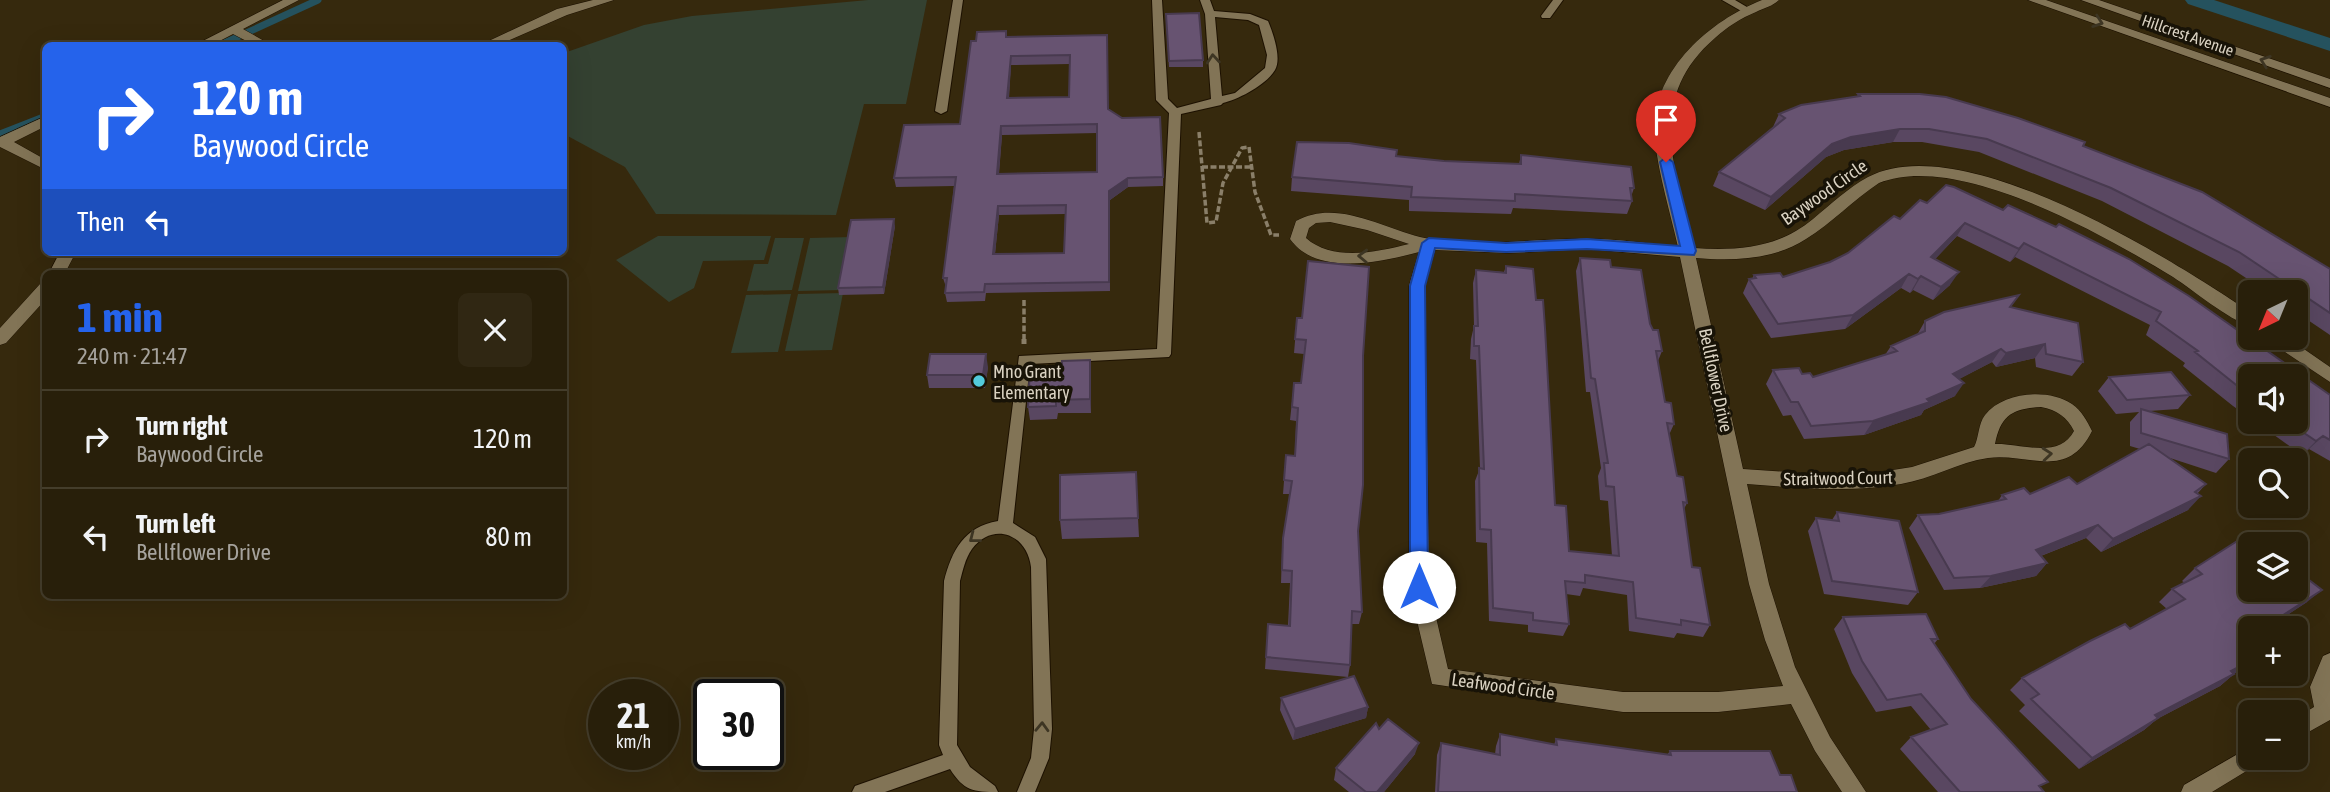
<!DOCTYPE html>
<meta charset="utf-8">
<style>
body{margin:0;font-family:"Asap Condensed",sans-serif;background:#302713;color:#f1f3f6;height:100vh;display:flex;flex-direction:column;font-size:26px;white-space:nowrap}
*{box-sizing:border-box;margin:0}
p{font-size:23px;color:#a5a29c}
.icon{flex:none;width:38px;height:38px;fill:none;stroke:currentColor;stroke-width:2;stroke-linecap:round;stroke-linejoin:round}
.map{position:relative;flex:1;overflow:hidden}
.sheet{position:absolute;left:42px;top:270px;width:525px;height:329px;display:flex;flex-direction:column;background:#281f0a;border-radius:10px;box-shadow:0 7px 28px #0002,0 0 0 2px #443d2b}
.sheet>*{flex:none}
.top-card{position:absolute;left:42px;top:42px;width:525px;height:214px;border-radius:10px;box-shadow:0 7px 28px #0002,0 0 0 2px #443d2b;background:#2563eb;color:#fff;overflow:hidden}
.needle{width:46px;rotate:223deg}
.fabs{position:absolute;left:2238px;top:280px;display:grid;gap:14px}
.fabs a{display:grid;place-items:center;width:70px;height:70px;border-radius:10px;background:#281f0a;box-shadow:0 7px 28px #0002,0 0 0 2px #443d2b;font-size:35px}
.speed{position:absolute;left:588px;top:679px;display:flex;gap:14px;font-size:35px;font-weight:700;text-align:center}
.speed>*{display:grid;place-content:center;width:91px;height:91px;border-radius:50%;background:#281f0a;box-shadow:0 7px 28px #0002,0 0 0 2px #443d2b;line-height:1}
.speed small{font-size:18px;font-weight:400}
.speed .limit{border:4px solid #111;border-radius:10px;background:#fff;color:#111}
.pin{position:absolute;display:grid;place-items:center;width:60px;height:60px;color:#fff;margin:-72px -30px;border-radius:50% 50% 50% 0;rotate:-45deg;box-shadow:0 0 7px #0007}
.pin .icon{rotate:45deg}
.me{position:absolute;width:77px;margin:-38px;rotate:0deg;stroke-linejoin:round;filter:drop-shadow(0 0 5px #0008)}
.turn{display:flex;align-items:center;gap:24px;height:147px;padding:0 35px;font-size:32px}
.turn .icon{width:91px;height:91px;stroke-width:2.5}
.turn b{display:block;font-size:49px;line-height:60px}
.then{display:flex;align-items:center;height:66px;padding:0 35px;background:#0003;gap:14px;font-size:26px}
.round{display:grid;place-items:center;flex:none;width:74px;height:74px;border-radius:10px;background:#302713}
.headline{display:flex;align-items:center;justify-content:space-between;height:119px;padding:0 35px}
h1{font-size:42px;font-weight:700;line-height:52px;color:#2563eb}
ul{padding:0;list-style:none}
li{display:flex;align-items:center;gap:21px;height:98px;padding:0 35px;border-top:2px solid #443d2b}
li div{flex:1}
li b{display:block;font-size:26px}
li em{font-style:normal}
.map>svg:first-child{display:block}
</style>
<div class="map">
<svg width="2330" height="792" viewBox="0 0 2330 792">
<rect width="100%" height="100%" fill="#36290d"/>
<path fill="#344131" d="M868 0H927L906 104H864L836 215 656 214 625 167 564 134V53L644 25 692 16Z
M658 236H771L764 260 703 261 694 288 669 302 616 260Z
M853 237 843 290 798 291 810 238Z
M775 238H804L792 290 747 291 754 264H768Z
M843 293 832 350 785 351 798 294Z
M791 294 778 352 731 353 746 295Z"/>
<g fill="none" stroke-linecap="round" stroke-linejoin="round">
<path stroke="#25525e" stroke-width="7" d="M218 46 318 0
M0 134 46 116"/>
<path fill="#25525e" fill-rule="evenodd" d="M2185 0H2214L2330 38V51L2188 4Z"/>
<g stroke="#1d1100" stroke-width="2">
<path id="service" d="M953 0H963L947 111 941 114 935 111Z
M1152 0H1162L1168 99 1177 108 1211 99 1205 14 1200 0H1210L1214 11 1250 14 1268 21C1273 33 1282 58 1275 70 1266 85 1239 99 1223 103L1221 105 1181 114 1171 354 1169 357 1030 364 1013 523 1035 537 1046 559 1052 729 1049 758 1035 792H1017L1031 758 1034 729 1031 567C1027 534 993 521 972 549 965 559 963 570 960 581L957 745 970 767 995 786 998 792C973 792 964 791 950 769L885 792H852L855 786 943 755 939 745 944 581C952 550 964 527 998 521L1019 356 1157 349 1169 113 1156 100ZM1215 17 1248 20 1259 25 1267 55 1265 68 1235 93 1222 96Z
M1553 0H1563L1550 18H1542L1541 16Z
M1722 0H1735L1752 10 1743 12Z"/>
</g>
<g stroke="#1d1100" stroke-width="1">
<path id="minor" d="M283 0H299L243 29 273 46H256L233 34 210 46H193Z
M593 0H614L567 15 496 46H478L557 9Z
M1762 0H1779C1773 6 1764 8 1756 12 1741 18 1727 27 1715 38 1644 99 1676 171 1694 248 1738 251 1778 248 1813 219 1831 204 1848 188 1868 177 1962 127 2171 259 2250 312V326C2229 320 2193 290 2173 277 2105 236 1958 151 1879 183 1853 200 1832 223 1806 239 1774 260 1733 261 1696 258L1743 469 1818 474 1880 472 1912 467 1974 447C1979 438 1978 424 1985 415 2003 392 2048 388 2072 404 2082 411 2087 421 2092 431 2067 481 2031 453 1988 458 1959 462 1931 479 1901 484 1850 493 1798 488 1747 484L1769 584 1795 667 1830 737 1866 792H1842L1815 751 1791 704 1718 712H1623L1432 684 1409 587V286L1419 252C1381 262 1317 277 1290 239L1296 221C1336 199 1380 227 1420 237 1471 249 1524 239 1576 239 1610 238 1644 243 1678 247 1670 212 1659 176 1655 141 1647 75 1707 22 1762 0ZM1330 222 1367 230 1409 244C1377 252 1333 262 1306 238L1309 228 1316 223ZM1588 249 1680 257 1749 584 1765 640 1783 686 1718 692H1623L1448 669 1429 587 1425 286 1435 250 1509 253ZM2041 407C2057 410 2067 417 2074 431 2059 460 2021 443 1995 444 2001 415 2012 409 2041 407Z
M46 116V126L14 142 46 160V170L0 147V137Z
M60 252H76L65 273H49Z
M46 283V299L6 343 0 345V328L40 284Z
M2268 338H2288L2330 367V382L2270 342Z
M2330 653V720L2296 739V718L2314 707 2310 687 2323 656Z
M2250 747V758H2261L2258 764 2212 792H2181L2184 785Z"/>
</g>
<g stroke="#1d1100" stroke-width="1">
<path id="secondary" d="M2028 0H2046L2330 98V107Z
M2081 0H2099L2330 79V88Z"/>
</g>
<path stroke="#8a7f69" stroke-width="3.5" stroke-dasharray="6 2.5" stroke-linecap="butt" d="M1199 132 1207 223 1216 222 1223 183 1242 148 1249 147 1255 192 1271 235H1279
M1202 167H1252
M1024 300V341"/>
<path stroke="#8a7f69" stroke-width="5" stroke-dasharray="8 3.5" stroke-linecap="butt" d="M1024 339V344"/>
<use href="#service" fill="#827456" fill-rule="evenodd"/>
<use href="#minor" fill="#827456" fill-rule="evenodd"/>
<use href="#secondary" fill="#827456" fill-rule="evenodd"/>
</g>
<path fill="#594761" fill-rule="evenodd" d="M1166 20 1203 60V67H1169Z
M1006 31 1007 37 1107 35 1108 109 1163 177V186L1128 187 1110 200V291L986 293 985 301 947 302 945 293 946 287 943 278 954 186 896 187 894 178 960 124 976 41ZM1069 64V97L1009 98 1011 65ZM1097 133V172L999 174 1002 135ZM1065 214 1064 253 995 254 999 215Z
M1858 94 2083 146 2330 269V335L2296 312V292H2267L2228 266 2102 201 1979 152 1922 142H1893L1844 150 1826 157 1765 210 1713 186 1719 172 1773 127 1779 114 1857 97Z
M1521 155 1634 188 1631 197 1632 201 1627 214 1513 208 1511 214 1409 211V200L1291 191 1292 177 1396 156 1444 161 1519 164Z
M1946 185 2330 395V461L2309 449 2302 455 2256 422H2296L2250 376V418L2233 406 2183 366 2185 363 2146 335 2150 325 2015 257 2010 262 1957 236 1935 259 1950 285 1933 300 1913 290 1910 293 1901 288 1845 329 1771 338 1743 293 1749 279H1752L1754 275 1783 277 1830 262 1848 253 1900 219 1927 203Z
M895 226 884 294 839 295 838 288Z
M1580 258 1611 267 1650 324 1662 351 1658 361 1665 402 1674 424 1669 435 1677 476 1687 503 1684 509 1692 567 1710 625 1703 637 1677 633 1674 638 1629 631 1627 595 1583 588 1580 596 1566 594 1569 624 1563 636 1528 632V625L1489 621 1487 543 1476 542 1475 481 1480 468 1476 360 1470 359 1471 339 1474 326 1473 283 1476 270 1504 272 1506 266 1555 505 1569 551 1612 556 1608 501 1600 500 1598 476 1601 468 1590 392H1586L1576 271Z
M2011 307 2083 362 2072 376 2036 367 2035 358 1996 367 1992 362 1959 379 1955 396 1924 410 1921 415 1864 435 1804 439 1791 415 1783 416 1766 384 1773 370 1802 374 1813 377 1885 355 1891 346 1917 335 1925 321Z
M1297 318 1363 356 1358 531 1362 612 1359 624H1352L1350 665 1348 677 1265 669 1268 624 1288 626 1290 583H1281L1282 551 1290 494H1283L1286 455 1295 456 1296 421 1290 420 1294 383H1301L1304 354 1294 353Z
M1090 360 1091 413H1058L1057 419 1030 420 1028 407 1062 366Z
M988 367 985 388H929L927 375Z
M2109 377 2190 395 2178 409 2149 411 2229 459 2216 473 2170 458 2206 484 2197 494 2188 510 2101 552 2086 538 2041 556 2047 563 2036 576 1980 588 1944 590 1909 528 1918 515 1939 514 1998 501 2002 495 2030 494 2077 484 2140 449 2130 446V422L2139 412 2116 414 2098 391Z
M1837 512 1918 592 1908 605 1824 594 1808 531 1816 518 1832 520Z
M1138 518 1139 537 1062 539 1060 520Z
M2195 568 2307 602 2267 628H2250L2234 674 2220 686 2157 719 2144 730 2079 769 2019 711 2025 705 2010 690 2022 678 2130 629 2167 609 2159 602 2172 589 2185 583 2182 581Z
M1843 617 1938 639 1934 644 1971 699 2044 792H1938L1900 749 1911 737 1931 730 1911 706 1876 712 1852 673 1834 629Z
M1281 698 1368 707 1366 718 1293 740 1280 710Z
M1379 729 1415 754 1384 792H1349L1334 780 1336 768Z
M1500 734 1554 745 1556 739 1667 755 1670 751 1780 775 1797 792H1435L1437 755 1441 743 1495 754 1496 746Z"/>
<path fill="#483a4f" d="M1011 56V65L1008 107 1007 98Z
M1001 126 1002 135 998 183 997 174Z
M1900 129 1893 142 1844 150 1826 157 1765 210 1771 197 1832 144 1851 137Z
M1128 178V187L1110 200V291L1109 191Z
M998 206 999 215 994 263 993 254Z
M894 219 895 226 884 294 883 287Z
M1965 223 1957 236 1924 271 1931 257Z
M2024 243 2015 257 2010 262 2019 249Z
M1959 272 1950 285 1933 300 1941 287Z
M1909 274 1901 288 1845 329 1853 315Z
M1921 276 1913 290 1910 293 1918 279Z
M2045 344 2035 358 1996 367 2006 353Z
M2001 349 1992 362 1944 387 1953 374Z
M986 354 988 367 985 388 983 375Z
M1090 360 1091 374V413L1090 399Z
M1964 383 1955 396 1924 410 1921 415 1864 435 1873 421Z
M2323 436 2309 449 2302 455 2316 441Z
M2201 496 2188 510 2101 552 2113 539Z
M2098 525 2086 538 2025 562 2036 550Z
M2047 563 2036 576 1980 588 1991 576Z
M2322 590 2307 602 2267 628H2263Z
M2250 661V665L2234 674 2220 686 2157 719 2144 730 2079 769 2092 758 2155 715Z
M1368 707 1366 718 1293 740 1295 729Z
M1419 743 1415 754 1384 792H1377Z"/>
<path fill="#675371" stroke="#483a4f" stroke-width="2" fill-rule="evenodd" d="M1199 13 1203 60 1169 61 1166 14Z
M1006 31V37L1107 35 1108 109 1122 118 1160 117 1163 177 1128 178 1109 191V282L985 284 984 292 945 293 947 278H943L956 177 894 178 904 125 960 124 971 41H976L977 32ZM1070 55 1069 97 1007 98 1011 56ZM1097 124V172L997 174 1001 126ZM1066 205 1064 253 993 254 998 206Z
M1858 94H1920L1946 97 2018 118 2085 142 2083 146 2202 192 2330 269V313L2239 252 2111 188 1987 139 1929 129H1900L1851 137 1832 144 1771 197 1719 172 1785 118 1779 114 1801 105 1860 96Z
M1297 142 1349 143 1397 150 1396 156 1444 161 1521 164V155L1631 167 1634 188H1630L1632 201 1515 194V201L1411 197 1412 187 1292 177Z
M1946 185 1954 187 2003 210 2008 205 2056 227 2059 224 2129 259 2189 296 2330 395V440L2323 436 2316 441 2288 422H2296V376H2250V396L2195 352 2198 351 2156 321 2161 312 2024 243 2019 249 1965 223 1931 257 1959 272 1941 287 1921 276 1918 279 1909 274 1853 315 1778 324 1749 279 1756 278 1754 275 1780 273 1783 277 1830 262 1848 253 1894 216 1900 219 1920 200 1927 203Z
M894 219 883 287 838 288 851 220Z
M1580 258 1610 260 1611 267 1641 270 1650 324 1653 330H1658L1662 351H1656L1665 402 1671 403 1674 424 1667 423 1677 476 1683 477 1687 503 1683 502 1692 567 1700 568 1710 625 1681 620V625L1636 618 1633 582 1585 575V583L1565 581 1569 624 1533 620V613L1493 608 1491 530 1480 529 1479 468 1484 469 1479 346H1474V326H1478L1476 270 1506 273V266L1533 269 1536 300H1543L1545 328 1555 505 1566 506 1569 551 1619 556 1614 487 1606 486 1604 463H1608L1595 379 1591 378Z
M1308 261 1369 267 1363 356V485L1358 531 1362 612 1352 611 1350 665 1266 657 1268 624 1290 626 1292 571 1282 570 1283 538 1292 481 1284 480 1286 455 1295 456 1298 408 1292 407 1294 383H1301L1306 340 1295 339 1297 318H1302Z
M2019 295 2010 307 2078 323 2083 362 2046 354 2045 344 2006 353 2001 349 1953 374 1964 383 1927 399 1930 402 1873 421 1811 426 1798 402H1791L1773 370 1799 368 1802 374 1810 373 1813 377 1897 351 1891 346 1925 331V321L1944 312Z
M930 354H986L983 375H927Z
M1090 360V399L1056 400V406L1028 407 1030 367 1062 366V361Z
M2171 372 2190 395 2127 400 2109 377Z
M2141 409 2227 434 2229 459 2141 433Z
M2149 444 2206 484 2195 492 2201 496 2113 539 2098 525 2036 550 2047 563 1991 576 1954 578 1918 515 1939 514 2006 499 2002 495 2024 488 2030 494 2069 477 2077 484Z
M1136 472 1138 518 1060 520V475Z
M1837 512 1899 521 1918 592 1832 581 1816 518 1839 521Z
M2260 535 2272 544H2250V590H2296V570L2322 590 2263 628H2250V661L2231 671 2234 674 2155 715 2158 718 2092 758 2031 699 2039 694 2022 678 2090 641 2125 624 2130 629 2185 599 2172 589 2202 574 2195 568 2242 538 2248 543Z
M1926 614 1938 639H1931L1971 699 2048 782 2039 786 2044 792H1960L1911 737 1947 724 1921 694 1887 700 1862 661 1843 617Z
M1354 676 1368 707 1295 729 1281 698Z
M1388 719 1419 743 1377 792H1366L1336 768 1376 723 1379 729Z
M1500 734 1557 745 1556 739 1671 755 1670 751H1770L1780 775H1791L1797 792H1438L1441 743 1500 755Z"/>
<defs><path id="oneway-chevron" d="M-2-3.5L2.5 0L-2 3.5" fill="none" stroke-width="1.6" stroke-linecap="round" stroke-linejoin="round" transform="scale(1.75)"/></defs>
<g stroke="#3d3523">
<use href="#oneway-chevron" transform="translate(2098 22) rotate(19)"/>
<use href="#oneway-chevron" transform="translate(1213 59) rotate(-95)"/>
<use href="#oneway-chevron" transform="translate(2265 61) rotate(-161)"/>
<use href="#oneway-chevron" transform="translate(1363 256) rotate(-178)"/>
<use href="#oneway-chevron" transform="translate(2047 454) rotate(-5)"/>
<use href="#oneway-chevron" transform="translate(974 538) rotate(142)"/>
<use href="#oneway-chevron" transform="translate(1042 727) rotate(-88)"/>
</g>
<path fill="#2563eb" stroke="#184099" stroke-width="2" d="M1666 157 1673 162 1696 251 1694 255 1587 249 1506 252 1435 248 1425 286 1428 587 1426 592H1413L1410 587V286L1422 243 1429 238 1506 243 1587 239 1680 246 1660 162Z"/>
<circle fill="#53cbdc" stroke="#181307" stroke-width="2.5" cx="979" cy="381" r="7"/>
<g text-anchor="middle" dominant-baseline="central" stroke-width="7" stroke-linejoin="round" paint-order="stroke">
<g font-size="16" fill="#dad2c2" stroke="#181307">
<text transform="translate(2188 35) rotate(19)">Hillcrest Avenue</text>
</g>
<g font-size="18" fill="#dad2c2" stroke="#181307">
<text transform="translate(1824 192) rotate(-35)">Baywood Circle</text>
<text transform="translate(1716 380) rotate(78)">Bellflower Drive</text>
<text transform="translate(1838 478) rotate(-1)">Straitwood Court</text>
<text transform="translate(1503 686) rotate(8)">Leafwood Circle</text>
</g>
<g font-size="18" fill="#dad2c2" stroke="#181307" text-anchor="start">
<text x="993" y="371">Mno Grant<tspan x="993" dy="21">Elementary</tspan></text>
</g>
</g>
</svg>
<div class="fabs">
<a><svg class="needle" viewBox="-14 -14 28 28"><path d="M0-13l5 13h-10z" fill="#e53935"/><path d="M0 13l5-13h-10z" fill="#a5a29c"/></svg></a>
<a><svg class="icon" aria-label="sound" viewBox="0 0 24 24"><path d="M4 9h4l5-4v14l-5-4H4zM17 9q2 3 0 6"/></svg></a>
<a><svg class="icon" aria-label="search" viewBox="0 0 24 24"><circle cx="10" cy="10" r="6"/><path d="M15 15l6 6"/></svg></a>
<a><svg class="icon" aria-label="layers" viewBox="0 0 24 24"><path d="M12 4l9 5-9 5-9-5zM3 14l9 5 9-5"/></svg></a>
<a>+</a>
<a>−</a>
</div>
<div class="speed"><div>21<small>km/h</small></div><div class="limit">30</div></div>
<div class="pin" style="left:1666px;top:162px;background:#d93025"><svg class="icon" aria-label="arrive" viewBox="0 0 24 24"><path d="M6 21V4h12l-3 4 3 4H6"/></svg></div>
<svg class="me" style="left:1419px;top:587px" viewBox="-20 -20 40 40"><circle r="19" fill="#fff"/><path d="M0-13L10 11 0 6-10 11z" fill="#2563eb"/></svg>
<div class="top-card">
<div class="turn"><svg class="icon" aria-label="right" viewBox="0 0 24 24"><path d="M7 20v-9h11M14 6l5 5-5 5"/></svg><div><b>120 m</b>Baywood Circle</div></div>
<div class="then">Then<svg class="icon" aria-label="left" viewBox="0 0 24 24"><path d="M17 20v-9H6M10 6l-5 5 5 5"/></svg></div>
</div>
<section class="sheet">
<div class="headline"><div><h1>1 min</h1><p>240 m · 21:47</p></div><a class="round"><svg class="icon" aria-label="close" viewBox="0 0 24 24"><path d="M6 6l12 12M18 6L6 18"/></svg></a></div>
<ul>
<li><svg class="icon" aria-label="right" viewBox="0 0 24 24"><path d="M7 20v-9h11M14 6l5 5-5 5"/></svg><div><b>Turn right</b><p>Baywood Circle</p></div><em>120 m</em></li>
<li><svg class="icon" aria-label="left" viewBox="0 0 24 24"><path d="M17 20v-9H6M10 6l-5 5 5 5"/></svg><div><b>Turn left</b><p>Bellflower Drive</p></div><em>80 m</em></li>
</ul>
</section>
</div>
